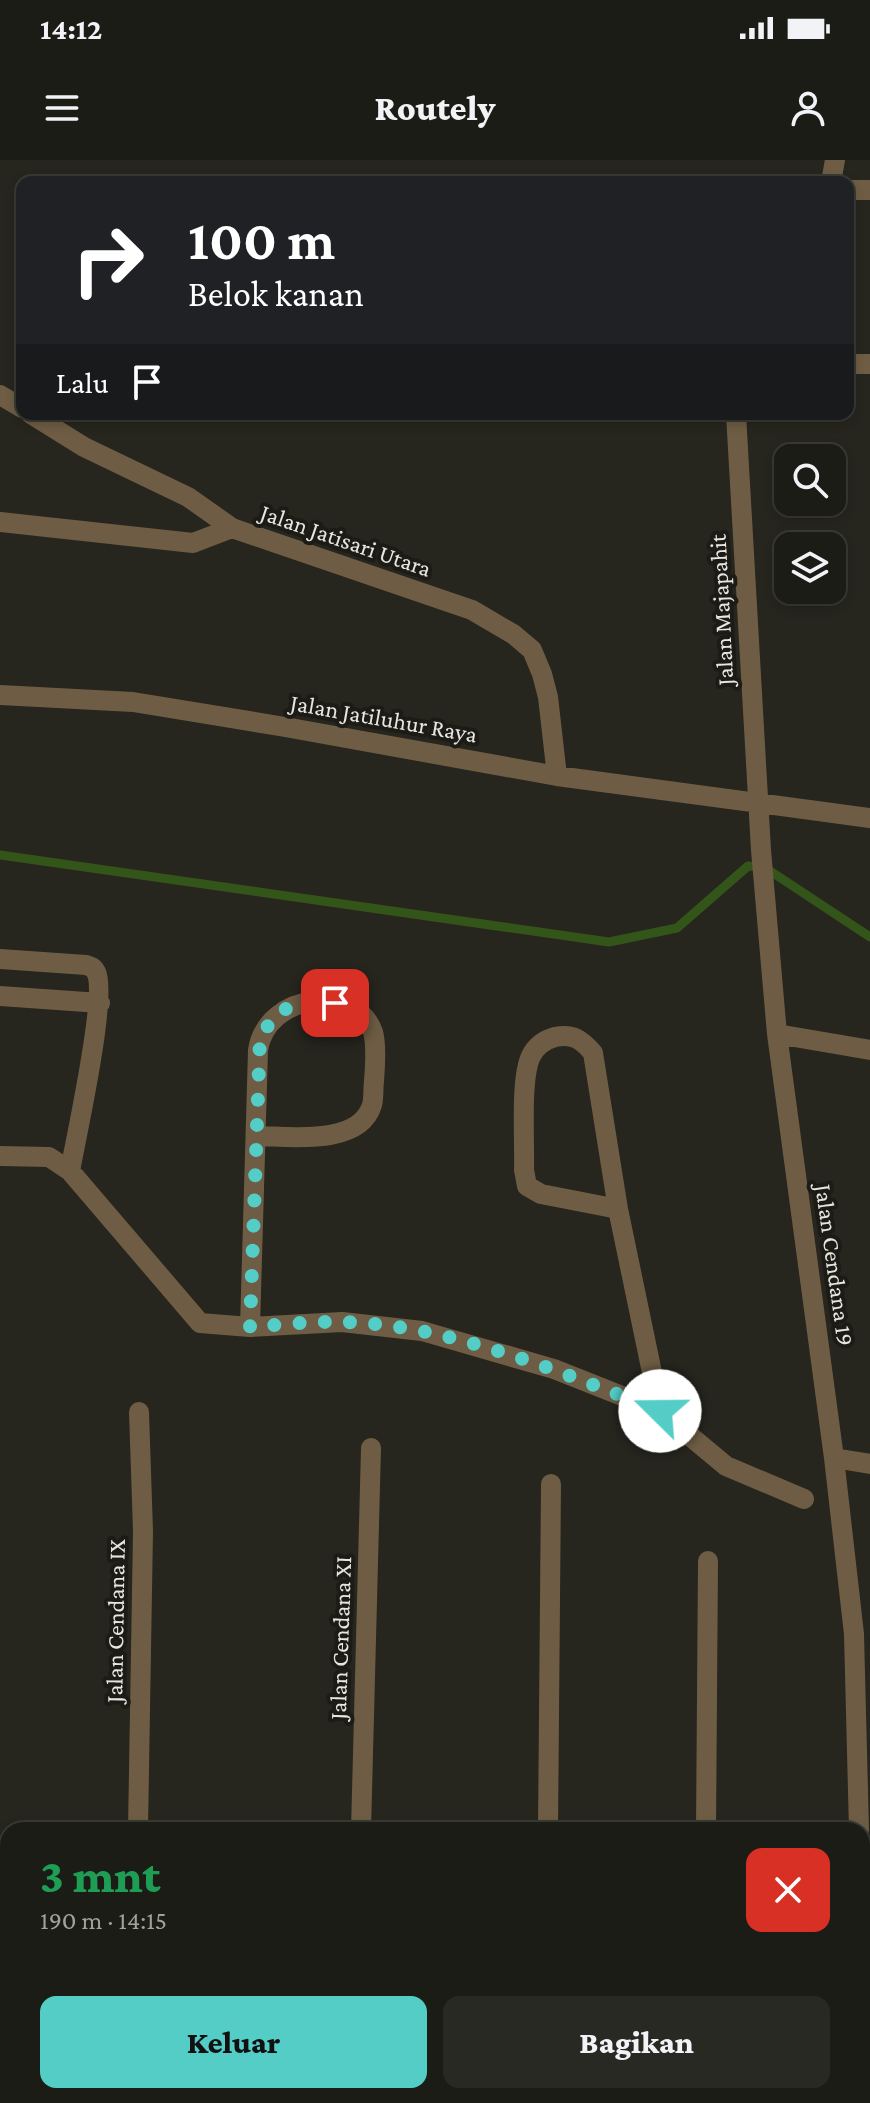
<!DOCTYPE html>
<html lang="id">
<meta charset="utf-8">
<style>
body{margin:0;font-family:"Crimson Pro",serif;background:#292923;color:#f1f3f6;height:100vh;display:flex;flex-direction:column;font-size:30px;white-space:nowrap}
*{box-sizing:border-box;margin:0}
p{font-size:26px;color:#a0a1a1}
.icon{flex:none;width:44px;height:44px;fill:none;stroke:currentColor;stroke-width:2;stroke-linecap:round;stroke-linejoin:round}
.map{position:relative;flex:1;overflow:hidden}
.sheet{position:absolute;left:0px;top:1662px;width:870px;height:282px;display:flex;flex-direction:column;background:#1c1c16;border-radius:24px 24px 0 0;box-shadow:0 4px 12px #0003,0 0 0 2px #3a3a35}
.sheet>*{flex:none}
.guide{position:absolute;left:16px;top:16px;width:838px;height:244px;border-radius:16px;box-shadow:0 4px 12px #0003,0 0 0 2px #3a3a35;background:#202124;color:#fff;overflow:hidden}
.fabs{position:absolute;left:774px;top:284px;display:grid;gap:16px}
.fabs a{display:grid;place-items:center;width:72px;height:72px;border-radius:16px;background:#1c1c16;box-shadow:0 4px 12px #0003,0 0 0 2px #3a3a35;font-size:40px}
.pin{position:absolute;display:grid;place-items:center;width:68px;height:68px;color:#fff;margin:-34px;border-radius:16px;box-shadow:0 4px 12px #0006}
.me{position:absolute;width:88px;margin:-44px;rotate:292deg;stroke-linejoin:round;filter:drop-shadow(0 0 6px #0008)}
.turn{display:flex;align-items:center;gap:28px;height:168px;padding:0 40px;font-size:36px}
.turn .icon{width:104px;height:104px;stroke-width:2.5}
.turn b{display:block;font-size:56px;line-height:68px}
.then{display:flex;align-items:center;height:76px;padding:0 40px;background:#0003;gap:16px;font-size:30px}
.round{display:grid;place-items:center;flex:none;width:84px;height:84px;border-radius:16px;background:#292923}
.overview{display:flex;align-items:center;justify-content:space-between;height:136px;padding:0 40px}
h1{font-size:48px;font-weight:800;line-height:60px;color:#1e9e55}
.button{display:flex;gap:16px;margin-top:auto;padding:16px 40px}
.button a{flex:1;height:92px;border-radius:16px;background:#54cdc7;color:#111;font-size:32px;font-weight:800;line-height:92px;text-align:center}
.button a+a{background:#292923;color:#f1f3f6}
.status{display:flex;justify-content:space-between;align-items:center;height:56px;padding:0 40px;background:#1c1c16;direction:ltr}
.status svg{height:22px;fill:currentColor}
header{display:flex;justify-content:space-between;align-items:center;height:104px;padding:0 40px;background:#1c1c16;font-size:36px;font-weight:800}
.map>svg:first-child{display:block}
</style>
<div class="status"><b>14:12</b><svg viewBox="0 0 49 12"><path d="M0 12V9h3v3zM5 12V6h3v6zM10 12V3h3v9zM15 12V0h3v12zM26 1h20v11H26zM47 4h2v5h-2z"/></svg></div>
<header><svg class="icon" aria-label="menu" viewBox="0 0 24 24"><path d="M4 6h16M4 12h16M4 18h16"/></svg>Routely<svg class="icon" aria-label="person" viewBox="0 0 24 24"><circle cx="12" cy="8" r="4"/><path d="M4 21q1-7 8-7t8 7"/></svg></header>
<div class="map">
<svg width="870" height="1943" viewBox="0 0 870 1943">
<rect width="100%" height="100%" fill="#26251e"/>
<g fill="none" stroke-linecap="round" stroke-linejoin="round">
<path stroke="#345519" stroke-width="9" d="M0 695 609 782 677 768 748 706 764 707 870 777"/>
<path stroke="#6e5d44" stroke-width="20" d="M831 22 835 0
M848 30H870
M848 204H870
M0 235 22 248
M31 254 84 287 188 337 232 368 472 450 513 474 532 490 542 514 548 537 557 616
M736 254 761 690 777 874 834 1298 854 1474 859 1670
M0 362 193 383 232 368
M0 535 133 542 285 567 557 616 870 658
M0 799 86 805C91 807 94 807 96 812 108 834 76 978 70 1011
M0 836 100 843
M777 874 870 890
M0 996 49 997 70 1011 200 1163 250 1167 342 1162 422 1171 554 1209 660 1251 726 1306 804 1339
M618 1049 541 1034 527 1026 524 1010C525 983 520 918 531 896 536 886 544 880 555 877 573 873 582 880 593 893L618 1049 660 1251
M250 1167 258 890C267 832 356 824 373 872 377 886 375 907 374 921 373 928 374 938 372 945 359 987 288 976 256 976
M834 1298 870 1304
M138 1670 143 1371 139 1252
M361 1670 371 1288
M548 1670 551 1324
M706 1670 708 1401
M862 1798V1816
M0 1819H8
M356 1943V1936
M547 1943V1936
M704 1943V1936
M860 1943 861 1936"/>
</g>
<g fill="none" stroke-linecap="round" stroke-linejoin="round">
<path stroke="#54cdc7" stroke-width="14" stroke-dasharray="0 25.2" d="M335 843C297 840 280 844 260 878L250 1167C280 1165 312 1161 342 1162 448 1164 563 1213 660 1251"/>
</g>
<g text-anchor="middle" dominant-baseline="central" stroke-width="8" stroke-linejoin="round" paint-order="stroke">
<g font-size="24" fill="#e7e6e2" stroke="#1d1b15">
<text transform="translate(346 380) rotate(19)">Jalan Jatisari Utara</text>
<text transform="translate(721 450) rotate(-93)">Jalan Majapahit</text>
<text transform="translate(384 558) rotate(10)">Jalan Jatiluhur Raya</text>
<text transform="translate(835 1105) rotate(82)">Jalan Cendana 19</text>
<text transform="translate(115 1461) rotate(-89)">Jalan Cendana IX</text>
<text transform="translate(340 1478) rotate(-88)">Jalan Cendana XI</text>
</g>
</g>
</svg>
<div class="fabs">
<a><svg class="icon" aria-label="search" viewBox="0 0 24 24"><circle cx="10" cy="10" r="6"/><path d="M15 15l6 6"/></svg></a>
<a><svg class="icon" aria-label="layers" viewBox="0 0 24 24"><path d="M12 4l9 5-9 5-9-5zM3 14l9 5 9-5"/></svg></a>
</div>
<div class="pin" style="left:335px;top:843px;background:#d93025"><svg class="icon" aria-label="arrive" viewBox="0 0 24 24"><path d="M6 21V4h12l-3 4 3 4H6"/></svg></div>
<svg class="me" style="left:660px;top:1251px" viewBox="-20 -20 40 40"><circle r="19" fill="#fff"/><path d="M0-13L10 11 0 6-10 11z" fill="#54cdc7"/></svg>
<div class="guide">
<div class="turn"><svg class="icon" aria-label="right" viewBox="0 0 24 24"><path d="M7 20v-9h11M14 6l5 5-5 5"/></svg><div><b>100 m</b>Belok kanan</div></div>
<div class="then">Lalu<svg class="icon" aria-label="arrive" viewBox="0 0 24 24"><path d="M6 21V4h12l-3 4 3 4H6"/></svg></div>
</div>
<section class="sheet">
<div class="overview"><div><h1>3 mnt</h1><p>190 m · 14:15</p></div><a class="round" style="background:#d93025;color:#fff"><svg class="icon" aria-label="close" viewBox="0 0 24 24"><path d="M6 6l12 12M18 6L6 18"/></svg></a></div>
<div class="button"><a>Keluar</a><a>Bagikan</a></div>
</section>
</div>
